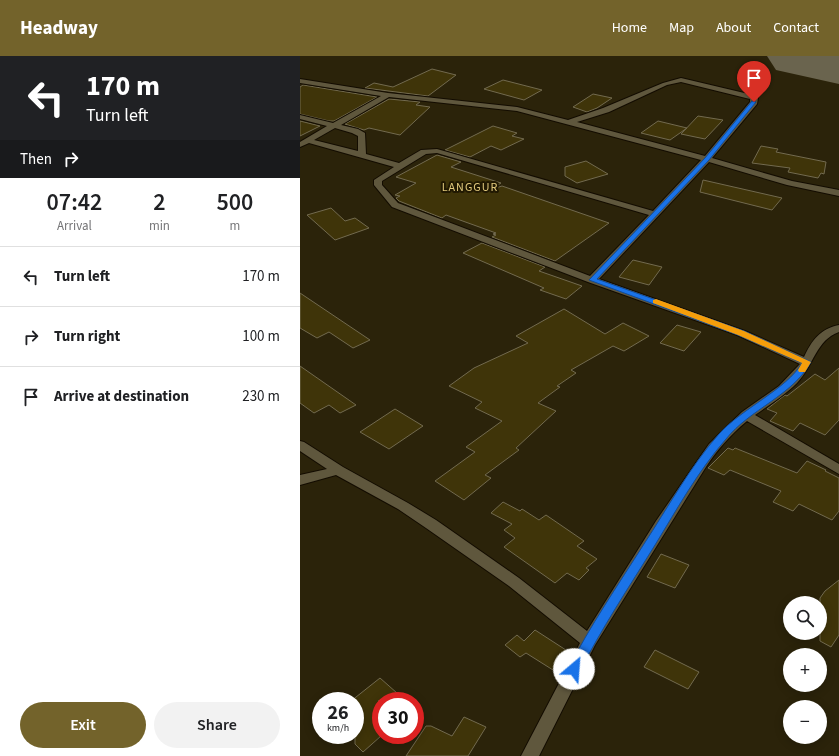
<!DOCTYPE html>
<meta charset="utf-8">
<style>
body{margin:0;font-family:"Source Sans 3",sans-serif;background:#f2f2f2;color:#202124;height:100vh;display:flex;flex-direction:column;font-size:15px;white-space:nowrap}
*{box-sizing:border-box;margin:0}
p{font-size:13px;color:#757577}
.icon{flex:none;width:22px;height:22px;fill:none;stroke:currentColor;stroke-width:2;stroke-linecap:round;stroke-linejoin:round}
.map{position:relative;flex:1;overflow:hidden}
.side{display:flex;flex-direction:column;background:#fff;width:300px}
.side>*{flex:none}
.hud{background:#202124;color:#fff;overflow:hidden}
.fabs{position:absolute;left:483px;top:540px;display:grid;gap:8px}
.fabs a{display:grid;place-items:center;width:44px;height:44px;border-radius:50%;background:#fff;box-shadow:0 2px 10px #0003;font-size:20px}
.speed{position:absolute;left:12px;top:636px;display:flex;gap:8px;font-size:20px;font-weight:700;text-align:center}
.speed>*{display:grid;place-content:center;width:52px;height:52px;border-radius:50%;background:#fff;box-shadow:0 2px 10px #0003;line-height:1}
.speed small{font-size:10px;font-weight:400}
.speed .limit{border:6px solid #d22;background:#fff;color:#111}
.pin{position:absolute;display:grid;place-items:center;width:34px;height:34px;color:#fff;margin:-41px -17px;border-radius:50% 50% 50% 0;rotate:-45deg;box-shadow:0 0 4px #0007}
.pin .icon{rotate:45deg}
.me{position:absolute;width:44px;margin:-22px;rotate:27deg;stroke-linejoin:round;filter:drop-shadow(0 0 3px #0008)}
.turn{display:flex;align-items:center;gap:14px;height:84px;padding:0 20px;font-size:18px}
.turn .icon{width:52px;height:52px;stroke-width:2.5}
.turn b{display:block;font-size:28px;line-height:34px}
.then{display:flex;align-items:center;height:38px;padding:0 20px;background:#0003;gap:8px;font-size:15px}
.eta{display:flex;justify-content:space-evenly;align-items:center;height:68px;text-align:center}
.eta b{font-size:24px;font-weight:600;line-height:28px}
.cta{display:flex;gap:8px;margin-top:auto;padding:8px 20px}
.cta a{flex:1;height:46px;border-radius:24px;background:#73632b;color:#fff;font-size:16px;font-weight:600;line-height:46px;text-align:center}
.cta a+a{background:#f2f2f2;color:#202124}
ul{padding:0;list-style:none}
li{display:flex;align-items:center;gap:12px;height:60px;padding:0 20px;border-top:1px solid #e0e0e0}
li div{flex:1}
li b{display:block;font-size:15px}
li em{font-style:normal}
header{display:flex;align-items:center;gap:24px;box-sizing:border-box;height:56px;padding:0 20px;background:#73632b;color:#fff}
header strong{font-size:19px}
nav{display:flex;gap:22px;margin-inline-start:auto;font-size:14px}
main{display:flex;flex:1;min-height:0}
.map>svg:first-child{display:block}
</style>
<header>
<strong>Headway</strong>
<nav><a>Home</a><a>Map</a><a>About</a><a>Contact</a></nav>
</header>
<main>
<section class="side">
<div class="hud">
<div class="turn"><svg class="icon" aria-label="left" viewBox="0 0 24 24"><path d="M17 20v-9H6M10 6l-5 5 5 5"/></svg><div><b>170 m</b>Turn left</div></div>
<div class="then">Then<svg class="icon" aria-label="right" viewBox="0 0 24 24"><path d="M7 20v-9h11M14 6l5 5-5 5"/></svg></div>
</div>
<div class="eta">
<div><b>07:42</b><p>Arrival</p></div>
<div><b>2</b><p>min</p></div>
<div><b>500</b><p>m</p></div>
</div>
<ul>
<li><svg class="icon" aria-label="left" viewBox="0 0 24 24"><path d="M17 20v-9H6M10 6l-5 5 5 5"/></svg><div><b>Turn left</b></div><em>170 m</em></li>
<li><svg class="icon" aria-label="right" viewBox="0 0 24 24"><path d="M7 20v-9h11M14 6l5 5-5 5"/></svg><div><b>Turn right</b></div><em>100 m</em></li>
<li><svg class="icon" aria-label="arrive" viewBox="0 0 24 24"><path d="M6 21V4h12l-3 4 3 4H6"/></svg><div><b>Arrive at destination</b></div><em>230 m</em></li>
</ul>
<div class="cta"><a>Exit</a><a>Share</a></div>
</section>
<div class="map">
<svg width="539" height="700" viewBox="0 0 539 700">
<rect width="100%" height="100%" fill="#2b230a"/>
<g fill="none" stroke-linecap="round" stroke-linejoin="round">
<path fill="#6a644e" fill-rule="evenodd" d="M513 0H539V4C532 13 524 14 513 11L509 5Z"/>
<path fill="#6a644e" fill-rule="evenodd" d="M467 0H539V28L476 14Z"/>
</g>
<path fill="#3f3409" stroke="#726a4f" d="M132 13 156 19 128 40 65 32 74 27 93 31Z
M203 24 242 34 224 44 184 33Z
M3 29 77 41 34 65H29L0 58V31Z
M293 38 312 42 297 52 287 56 273 51Z
M89 43 120 46 116 49 130 51 100 79 69 72 64 74 45 68Z
M398 60 423 64 405 83 381 78Z
M0 65 20 70 0 80Z
M358 65 387 72 370 84 341 77Z
M193 70 217 77 212 80 224 83 201 94 191 90 170 101 145 94Z
M461 90 478 93 476 96 526 106 524 118 521 117 518 122 488 116 490 112 452 107Z
M137 99 161 106 151 111 201 127 190 134 202 130 309 167 255 205 192 181 196 179 193 178 196 177 146 159 142 162 99 145 96 142 100 140 95 139 116 127 96 121Z
M286 105 308 118 277 127 265 120V111Z
M403 124 482 142 472 154 400 136Z
M31 152 45 165 55 162 69 172 35 184 7 159Z
M182 187 245 211 239 215 282 230 266 243 240 234 244 232 163 197Z
M333 204 362 211 349 229 319 221Z
M0 237 70 284 53 292 29 276 17 282 0 272Z
M264 253 305 278 323 267 349 280 324 295 313 290 271 314 276 317 257 330 260 331 238 347 256 355 216 392 219 394 185 419 191 422 164 444 135 425 175 396 166 391 202 365 175 352 182 346 149 330 174 312 228 287 216 280Z
M377 269 401 276 384 295 360 287Z
M0 310 56 349 40 357 29 349 14 357 0 347Z
M539 312V364L525 379 500 367 493 375 470 365 477 357 467 353 485 339 487 340 515 318 525 324Z
M95 353 123 370 89 393 60 376Z
M428 392 433 394 435 392 497 417 507 405 526 414 525 415 539 422V455L532 464 499 448 493 455 473 446 481 435 430 414 424 419 408 412Z
M203 446 220 455 222 453 239 464 246 459 284 485 277 490 297 503 286 512 289 514 279 524 267 517 255 527 204 491 215 482 204 474 212 468 191 457Z
M361 498 389 509 375 532 347 521Z
M539 524V579L531 591 520 585V542L525 535Z
M235 574 269 596 253 614 226 597 220 601 205 589 217 579 224 585Z
M355 594 399 616 388 633 344 611Z
M80 622 106 645H78L81 646V680L63 696 55 688V645H51Z
M164 661 186 671 168 700H106L126 670H131L152 680Z"/>
<g fill="none" stroke-linecap="round" stroke-linejoin="round">
<g stroke="#130c00" stroke-width="2">
<path id="street" d="M381 22 457 40 458 42 457 48 412 102 492 125 539 134V140L487 129 409 106 299 223 445 275 504 301C512 284 520 273 539 269V276C516 284 514 309 497 327 485 339 469 349 455 359L539 408V418L447 365C430 379 416 395 404 414L295 589 239 700H221L280 587 209 530 126 472 98 453 36 419 0 429V419L27 413 0 395V385L4 386 43 411 108 447 136 464 219 522 287 575 356 465 409 388 442 356 479 330 500 308 437 279 288 226 92 151 74 129V124L94 111 9 87 0 91V86L27 70 0 63V59L33 67 81 40 0 27V23L88 37 217 51 268 64 303 52 363 27ZM381 26 450 43V46L405 100 277 66 309 56 367 29ZM89 41 217 55 401 104 353 155 137 93 121 94 99 107 66 98 65 77 58 73 41 69ZM35 72 52 77 58 80V95L14 84ZM137 97 349 159 290 220 98 147 82 129V125L126 98Z"/>
</g>
<use href="#street" fill="#5f573d" fill-rule="evenodd"/>
</g>
<path fill="#1a73e8" stroke="#114b97" d="M452 45 456 46 409 104 297 223 444 275 511 306C492 340 450 353 426 383 398 415 377 453 355 489 329 531 301 573 279 617L274 618 270 617 268 613C290 570 318 529 344 488 367 453 391 409 419 378 441 353 487 333 502 307L438 279 289 224 405 102Z"/>
<path fill="#f59e0b" d="M356 243 444 275 511 306 505 316H499L498 314 502 307 438 279 353 247V244Z"/>
<g text-anchor="middle" dominant-baseline="central" stroke-width="4" stroke-linejoin="round" paint-order="stroke">
<g font-size="12" letter-spacing="1" fill="#e0c87c" stroke="#211902">
<text x="170" y="131">LANGGUR</text>
</g>
</g>
</svg>
<div class="fabs">
<a><svg class="icon" aria-label="search" viewBox="0 0 24 24"><circle cx="10" cy="10" r="6"/><path d="M15 15l6 6"/></svg></a>
<a>+</a>
<a>−</a>
</div>
<div class="speed"><div>26<small>km/h</small></div><div class="limit">30</div></div>
<div class="pin" style="left:454px;top:46px;background:#d93025"><svg class="icon" aria-label="arrive" viewBox="0 0 24 24"><path d="M6 21V4h12l-3 4 3 4H6"/></svg></div>
<svg class="me" style="left:274px;top:613px" viewBox="-20 -20 40 40"><circle r="19" fill="#fff"/><path d="M0-13L10 11 0 6-10 11z" fill="#1a73e8"/></svg>
</div>
</main>
